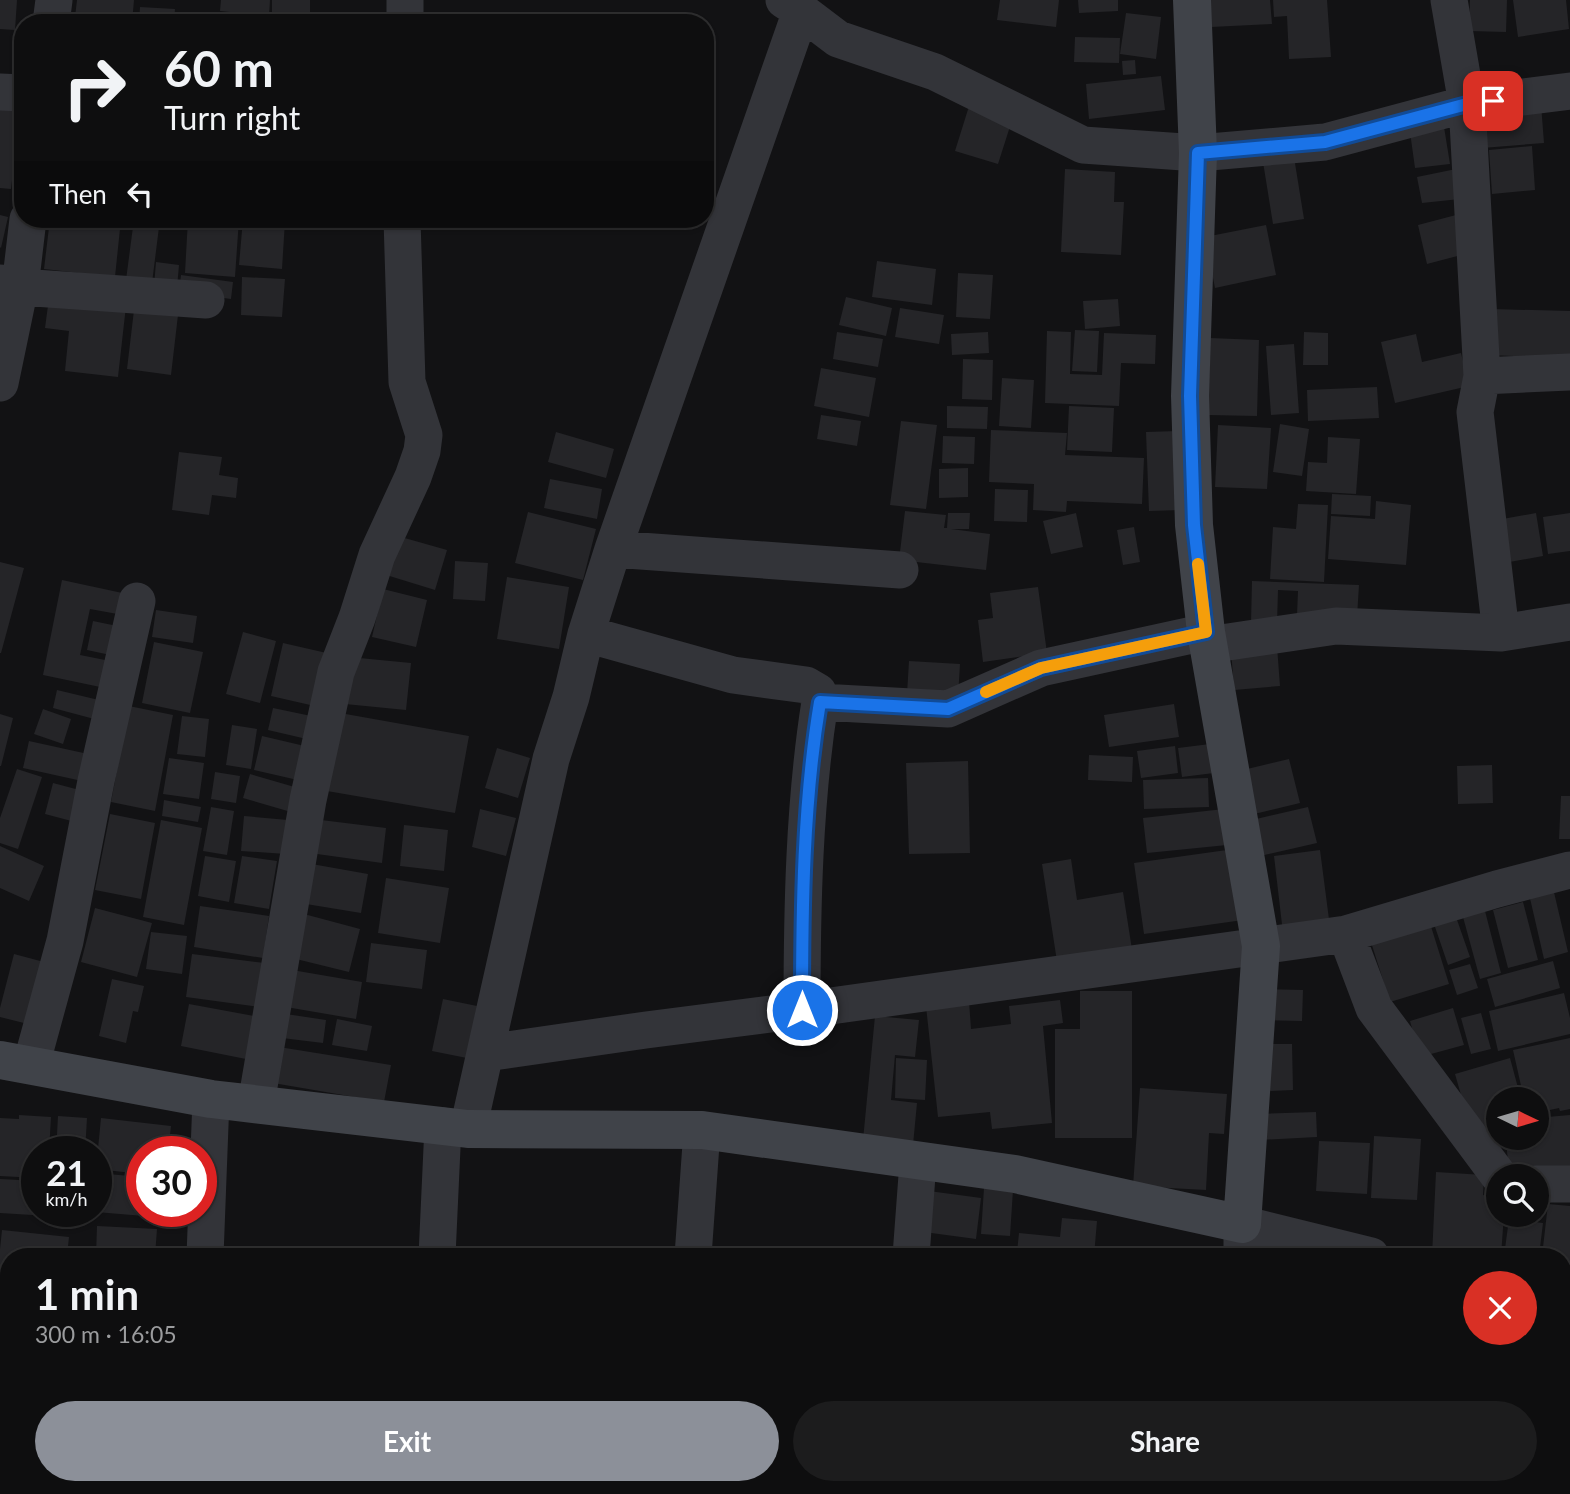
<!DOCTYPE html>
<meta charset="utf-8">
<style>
body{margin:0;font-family:Lato,sans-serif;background:#1c1c1d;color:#f1f3f6;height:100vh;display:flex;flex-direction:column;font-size:26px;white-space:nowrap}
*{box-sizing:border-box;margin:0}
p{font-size:23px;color:#9b9c9e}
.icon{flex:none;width:38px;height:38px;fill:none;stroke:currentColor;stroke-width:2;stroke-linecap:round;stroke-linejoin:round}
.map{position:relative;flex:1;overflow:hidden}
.details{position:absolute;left:0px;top:1248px;width:1572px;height:247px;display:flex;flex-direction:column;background:#0e0e0f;border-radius:28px 28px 0 0;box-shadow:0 2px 5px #0004,0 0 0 2px #2e2e2f}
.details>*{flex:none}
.banner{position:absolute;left:14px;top:14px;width:700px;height:214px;border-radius:28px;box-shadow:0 2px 5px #0004,0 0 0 2px #2e2e2f;background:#0e0e0f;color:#f1f3f6;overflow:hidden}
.needle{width:46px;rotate:95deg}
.fabs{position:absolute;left:1486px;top:1087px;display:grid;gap:14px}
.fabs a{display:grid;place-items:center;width:63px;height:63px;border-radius:50%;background:#0e0e0f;box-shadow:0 2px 5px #0004,0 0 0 2px #2e2e2f;font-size:35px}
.speed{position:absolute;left:21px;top:1136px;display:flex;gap:14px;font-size:35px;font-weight:700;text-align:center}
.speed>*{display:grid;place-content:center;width:91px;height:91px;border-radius:50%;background:#0e0e0f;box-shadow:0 2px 5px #0004,0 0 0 2px #2e2e2f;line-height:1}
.speed small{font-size:18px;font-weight:400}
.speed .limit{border:10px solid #d22;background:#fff;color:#111}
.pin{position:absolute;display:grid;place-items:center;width:60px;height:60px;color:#fff;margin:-30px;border-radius:14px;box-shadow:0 4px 10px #0006}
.me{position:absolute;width:77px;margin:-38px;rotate:0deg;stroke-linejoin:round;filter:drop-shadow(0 0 5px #0008)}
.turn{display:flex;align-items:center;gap:24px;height:147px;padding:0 35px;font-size:32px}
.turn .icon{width:91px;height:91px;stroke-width:2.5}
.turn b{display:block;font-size:49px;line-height:60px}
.then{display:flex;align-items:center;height:66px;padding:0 35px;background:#0003;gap:14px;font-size:26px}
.round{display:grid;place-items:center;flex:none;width:74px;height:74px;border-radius:37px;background:#1c1c1d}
.overview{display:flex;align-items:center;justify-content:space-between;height:119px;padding:0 35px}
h1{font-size:42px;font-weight:700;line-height:52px}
.button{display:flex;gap:14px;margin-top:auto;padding:14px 35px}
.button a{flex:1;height:80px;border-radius:42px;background:#8c9099;color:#fff;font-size:28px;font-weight:700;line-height:80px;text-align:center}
.button a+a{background:#1c1c1d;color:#f1f3f6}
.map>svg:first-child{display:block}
</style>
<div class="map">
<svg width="1570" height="1494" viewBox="0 0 1570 1494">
<rect width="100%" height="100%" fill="#121214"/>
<path fill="#252528" d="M0 0H17L15 30 0 29Z
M77 0H134L132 23H103V20L75 17Z
M221 0H270L269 16 220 11Z
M272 0H310V23H236V17L272 16Z
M1000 0H1059L1056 27 997 20Z
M1078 0H1118V11L1079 13Z
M1209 0H1270L1272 24 1211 27Z
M1273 0H1327L1331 57 1289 59 1287 16 1274 17Z
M1470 0H1507L1506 32 1469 31Z
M1513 0H1566L1569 29 1518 37Z
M140 7 175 9 174 23H139Z
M1126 13 1161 17 1156 59 1120 54Z
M1075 37 1120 38 1119 63 1074 62Z
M1135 60 1136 74 1123 75 1122 61Z
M1161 76 1165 110 1089 119 1086 84Z
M970 103 1013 117 998 164 955 151Z
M1541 104 1544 143 1482 148 1479 109Z
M0 109 20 111 11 189 0 188Z
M1444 127 1450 164 1415 168 1410 132Z
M1532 146 1535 190 1492 194 1489 150Z
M1294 157 1304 219 1273 224 1263 162Z
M1065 169 1115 172 1114 202H1124L1121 255 1061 252Z
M1456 169 1460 199 1422 203 1417 177Z
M0 215 8 217 1 248 0 247Z
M1456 215 1465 254 1427 264 1418 225Z
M50 219H121L115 277 44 269Z
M134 219H160L152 283 126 280Z
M188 219H239L235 277 185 273Z
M243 219 285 221 282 269 239 265Z
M1266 225 1276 275 1215 288 1205 237Z
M877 261 936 269 932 305 872 297Z
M156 262 179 265 177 288 154 286Z
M958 273 993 275 990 319 956 317Z
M181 275 233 282 231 299 179 292Z
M242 277 285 279 282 317 241 315Z
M846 297 892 308 886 336 839 325Z
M49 298 126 306 118 377 65 371 69 331 45 328Z
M1118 299 1120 326 1085 329 1083 301Z
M900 308 944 315 939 344 895 337Z
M1490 309 1570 311V358L1488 355Z
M134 310 178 315 171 375 127 369Z
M1075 330 1099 331 1097 372 1072 371Z
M1047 331 1071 332 1070 374 1102 375 1104 333 1156 335 1155 364 1121 363 1119 406 1045 403Z
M837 332 883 339 878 367 833 359Z
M988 332 989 353 952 355 951 334Z
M1304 332 1328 333V365H1303Z
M1416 334 1422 362 1461 353 1469 386 1395 403 1381 342Z
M1210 338 1259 340 1257 416 1208 415Z
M1294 344 1299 413 1271 415 1266 346Z
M963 359 993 360 992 400 962 399Z
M821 368 876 378 869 417 814 406Z
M1002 378 1034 380 1031 428 999 426Z
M1377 387 1379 418 1308 421 1307 390Z
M947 406 988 407 987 429 947 428Z
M1069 406 1114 408 1112 452 1067 450Z
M821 415 861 421 857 446 817 439Z
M901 421 937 425 926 509 890 505Z
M1280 424 1309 429 1302 476 1273 472Z
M1218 425 1271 428 1267 489 1215 487Z
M991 430 1067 433 1065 455 1144 458 1142 504 1067 501 1066 512 1033 510 1034 484 989 482Z
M1178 431 1181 510 1149 511 1146 432Z
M556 432 614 449 606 478 548 462Z
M943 436 975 437 974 464 942 463Z
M1328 437 1360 439 1356 494 1306 491 1308 462 1327 463Z
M179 452 222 457 219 475 238 478 236 498 212 495 209 515 172 510Z
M968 468V497L939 498V469Z
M550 479 602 489 597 519 544 508Z
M995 489 1028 490 1027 522 994 521Z
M1332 494 1371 496 1370 516 1331 514Z
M1376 501 1411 505 1406 565 1328 559 1331 516 1375 519Z
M1298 504 1328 505 1324 582 1270 579 1273 527 1296 529Z
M905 511 946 515 944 528H947L948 513H970L969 529H951L990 534 986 570 899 560Z
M528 512 596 529 583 580 515 563Z
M1076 513 1083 547 1051 554 1043 521Z
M1536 513 1543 556 1504 563 1497 520Z
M1570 513V551L1548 554 1543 517Z
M1134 527 1140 562 1123 565 1117 530Z
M394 535 447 550 435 590 383 574Z
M455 561 488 563 485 601 453 599Z
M0 562 24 568 1 653H0Z
M507 577 569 587 559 649 497 639Z
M62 580 127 594 123 615 90 609 80 655 110 661 105 688 43 675Z
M1252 581 1359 585 1357 617 1297 615 1298 591 1278 590 1277 624 1251 623Z
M1038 587 1047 653 983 662 978 620 993 618 990 593Z
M383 589 427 600 416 647 372 637Z
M156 610 197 616 193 643 152 637Z
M93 621 122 627 115 656 87 650Z
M243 632 276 641 260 703 226 694Z
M154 642 203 652 190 713 142 703Z
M283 643 331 654 319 707 271 696Z
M1277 646 1280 686 1234 690 1231 649Z
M349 657 411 663 406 710 345 704Z
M909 661 960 664 958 697 907 694Z
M57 690 103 701 98 720 53 708Z
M1174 704 1179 737 1109 747 1104 715Z
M129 706 173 715 155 811 111 802Z
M273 708 316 717 311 740 268 730Z
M43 709 71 719 63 744 34 734Z
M340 713 469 736 455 813 327 791Z
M0 714 13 718 1 766H0Z
M182 716 209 719 205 757 177 754Z
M232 725 257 729 251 769 226 765Z
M262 736 309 747 302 781 254 770Z
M29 741 88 754 82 781 23 768Z
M1210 744 1214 773 1182 777 1178 748Z
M1175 746 1178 773 1141 778 1137 751Z
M497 748 530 758 518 798 485 788Z
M1089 755 1133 757 1132 782 1088 780Z
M169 758 204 763 199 799 163 794Z
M1289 759 1300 803 1250 815 1239 771Z
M968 761 970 853 909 854 906 763Z
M1492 765 1493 803 1458 804 1457 766Z
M17 769 42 777 18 849 0 843V818Z
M215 772 240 776 236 803 211 799Z
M250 774 298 788 291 812 243 798Z
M1208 778 1209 807 1144 809 1143 780Z
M53 783 87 792 79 823 45 814Z
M1561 796H1570V839H1559Z
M164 800 201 807 198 822 162 816Z
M211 807 234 811 227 855 203 851Z
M1308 807 1317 843 1260 856 1252 820Z
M480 809 516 818 506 856 472 847Z
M1224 809 1227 845 1147 853 1143 818Z
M110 814 155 823 141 899 95 890Z
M244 816 288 820 286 854 241 851Z
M161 820 202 828 184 925 143 917Z
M321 820 386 828 382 863 317 854Z
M404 825 448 830 444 871 400 866Z
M0 846 44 866 29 901 0 888Z
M1234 849 1243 920 1144 934 1134 863Z
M1320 850 1330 927 1283 933 1274 856Z
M205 856 236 861 229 902 198 896Z
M242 856 277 861 269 909 234 903Z
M1071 859 1077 900 1123 892 1133 956 1058 968 1042 864Z
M306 863 368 874 361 913 300 903Z
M386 878 449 888 440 943 378 933Z
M1553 888 1568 952 1544 959 1529 894Z
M1523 902 1538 960 1508 968 1493 910Z
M200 906 269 916 263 958 194 947Z
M95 908 152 923 137 977 81 962Z
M1485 911 1501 973 1480 979 1463 917Z
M304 914 360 929 349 972 292 958Z
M1456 917 1470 957 1448 965 1434 924Z
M1429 920 1449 984 1390 1002 1370 939Z
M151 932 187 936 182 974 146 969Z
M371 943 427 950 422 989 366 982Z
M14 954 44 962 28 1024 0 1017V1008Z
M192 954 265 963 259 1007 186 997Z
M1553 961 1560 988 1495 1007 1487 979Z
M1470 964 1478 988 1457 995 1449 970Z
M292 970 362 982 356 1019 286 1007Z
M112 979 144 986 138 1012 133 1011 126 1043 99 1036Z
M1265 989 1303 990 1302 1021 1264 1020Z
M1080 991H1132V1138H1055V1029H1080Z
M1564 993 1570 1018V1034L1498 1051 1489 1011Z
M443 999 477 1006 467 1058 432 1051Z
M1060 1000 1063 1023 1043 1026 1052 1123 992 1129 990 1112 938 1117 926 1006 969 1001 971 1029 1011 1024 1009 1006Z
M189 1004 254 1016 246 1059 181 1046Z
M1453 1008 1464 1045 1420 1057 1410 1021Z
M1481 1013 1491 1049 1471 1054 1461 1018Z
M286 1014 326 1020 323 1043 282 1038Z
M875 1016 919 1020 915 1057 895 1055 891 1100 917 1103 913 1145 863 1140Z
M337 1019 372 1026 367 1051 332 1045Z
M1570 1038V1109L1560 1111 1559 1108 1536 1113V1099H1524L1513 1050Z
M1266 1044H1292L1293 1090 1267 1091Z
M279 1047 391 1065 384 1102 273 1083Z
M896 1058 927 1060 925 1100 895 1098Z
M1510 1058 1521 1099H1498V1122L1471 1130 1455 1074Z
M1140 1088 1227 1094 1224 1134 1209 1133 1206 1190 1133 1186Z
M1316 1112 1317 1137 1260 1140 1259 1114Z
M19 1115 51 1117 49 1152H37V1178L0 1176V1118L19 1119Z
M1570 1115V1175L1509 1176 1506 1138H1536V1118Z
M58 1116 87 1118 85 1152H56Z
M101 1118 171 1126 168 1152H142V1174L96 1169Z
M1374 1136 1421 1139 1417 1200 1371 1198Z
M1319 1141 1370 1143 1367 1194 1316 1191Z
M1436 1172 1484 1175 1483 1195 1498 1196V1214H1504L1501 1256H1432Z
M96 1173 142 1177V1211H156V1217L96 1212Z
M0 1179 37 1181V1211H81V1218L0 1213Z
M984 1188 1013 1190 1010 1236 981 1234Z
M929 1191 981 1198 976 1239 924 1232Z
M1548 1204 1570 1206V1286L1563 1285V1256H1542Z
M1062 1218 1097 1221 1094 1256H1065L1017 1252 1019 1233 1060 1237Z
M1509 1219 1543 1223 1539 1256H1504Z
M97 1226 157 1229 155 1256H96Z
M2 1230 69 1237 67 1256H9V1357L0 1356V1249Z
M0 1393 9 1394V1443L0 1442Z"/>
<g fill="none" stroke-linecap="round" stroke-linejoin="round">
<path stroke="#333439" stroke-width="37" d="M1449 0 1467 104 1482 376 1570 372
M801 11 838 39 935 72 1083 145 1198 153 1325 142 1467 104 1570 91
M51 23 54 0
M405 23V0
M0 92 23 93
M0 283 20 287 206 300
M1482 376 1475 412 1501 633
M0 383 20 287 28 219
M613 549 900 570
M586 634 733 675 806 685 818 692 820 702
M1208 645 1336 626 1501 633 1570 622
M1346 934 1374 1008 1499 1176
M802 1010 1346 934 1497 889 1570 870
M486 1053 646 1030 802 1010C802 908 804 803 820 702L948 709 1041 668 1206 632
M31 1065 65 941 96 781 137 601
M256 1104 308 800 336 672 357 618 377 555 413 477 422 451 424 435 407 382 402 219
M468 1129 551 759 571 697 586 634 613 549 801 11 784 0
M1536 1184H1570
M205 1256 211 1099
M437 1256 443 1126
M693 1256 702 1130
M911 1256 918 1162
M1242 1256V1224L1371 1256
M1563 1305 1570 1307
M195 1494V1486
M426 1494 427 1486
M675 1494V1486
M893 1494 894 1486
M1242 1494V1486"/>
<path stroke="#404349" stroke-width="38" d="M0 1060 211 1099 468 1129 702 1130 1015 1174 1242 1224 1261 946 1206 632 1194 525 1190 396 1198 153 1192 0"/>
</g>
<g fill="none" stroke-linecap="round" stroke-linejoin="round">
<g stroke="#114b97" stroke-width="18">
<path id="route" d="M802 1010C802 908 803 804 820 702L948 709 1041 668 1206 632 1194 525 1190 396 1198 153 1325 142 1467 104 1493 101"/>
</g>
<use href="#route" stroke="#1a73e8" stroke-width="12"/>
<path stroke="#f59e0b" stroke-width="12" d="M986 692 1041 668 1206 632 1198 564"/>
</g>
</svg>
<div class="fabs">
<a><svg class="needle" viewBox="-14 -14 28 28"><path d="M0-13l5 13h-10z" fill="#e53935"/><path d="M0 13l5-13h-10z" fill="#9b9c9e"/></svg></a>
<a><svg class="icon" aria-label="search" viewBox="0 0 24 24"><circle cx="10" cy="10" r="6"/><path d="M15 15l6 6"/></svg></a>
</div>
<div class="speed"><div>21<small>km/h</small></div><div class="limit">30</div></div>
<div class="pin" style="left:1493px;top:101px;background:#d93025"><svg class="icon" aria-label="arrive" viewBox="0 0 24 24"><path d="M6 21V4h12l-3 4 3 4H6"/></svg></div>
<svg class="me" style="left:802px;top:1010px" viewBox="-20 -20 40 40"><circle r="17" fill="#1a73e8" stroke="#fff" stroke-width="3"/><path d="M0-11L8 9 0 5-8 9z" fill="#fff"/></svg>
<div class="banner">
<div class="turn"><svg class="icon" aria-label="right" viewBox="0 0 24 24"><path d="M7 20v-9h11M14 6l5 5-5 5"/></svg><div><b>60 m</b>Turn right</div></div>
<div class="then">Then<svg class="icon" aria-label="left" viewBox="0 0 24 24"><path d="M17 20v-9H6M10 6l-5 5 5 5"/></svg></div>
</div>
<section class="details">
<div class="overview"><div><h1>1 min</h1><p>300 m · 16:05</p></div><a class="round" style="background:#d93025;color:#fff"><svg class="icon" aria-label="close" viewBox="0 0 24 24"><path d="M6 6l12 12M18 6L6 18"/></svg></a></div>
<div class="button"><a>Exit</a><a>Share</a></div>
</section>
</div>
